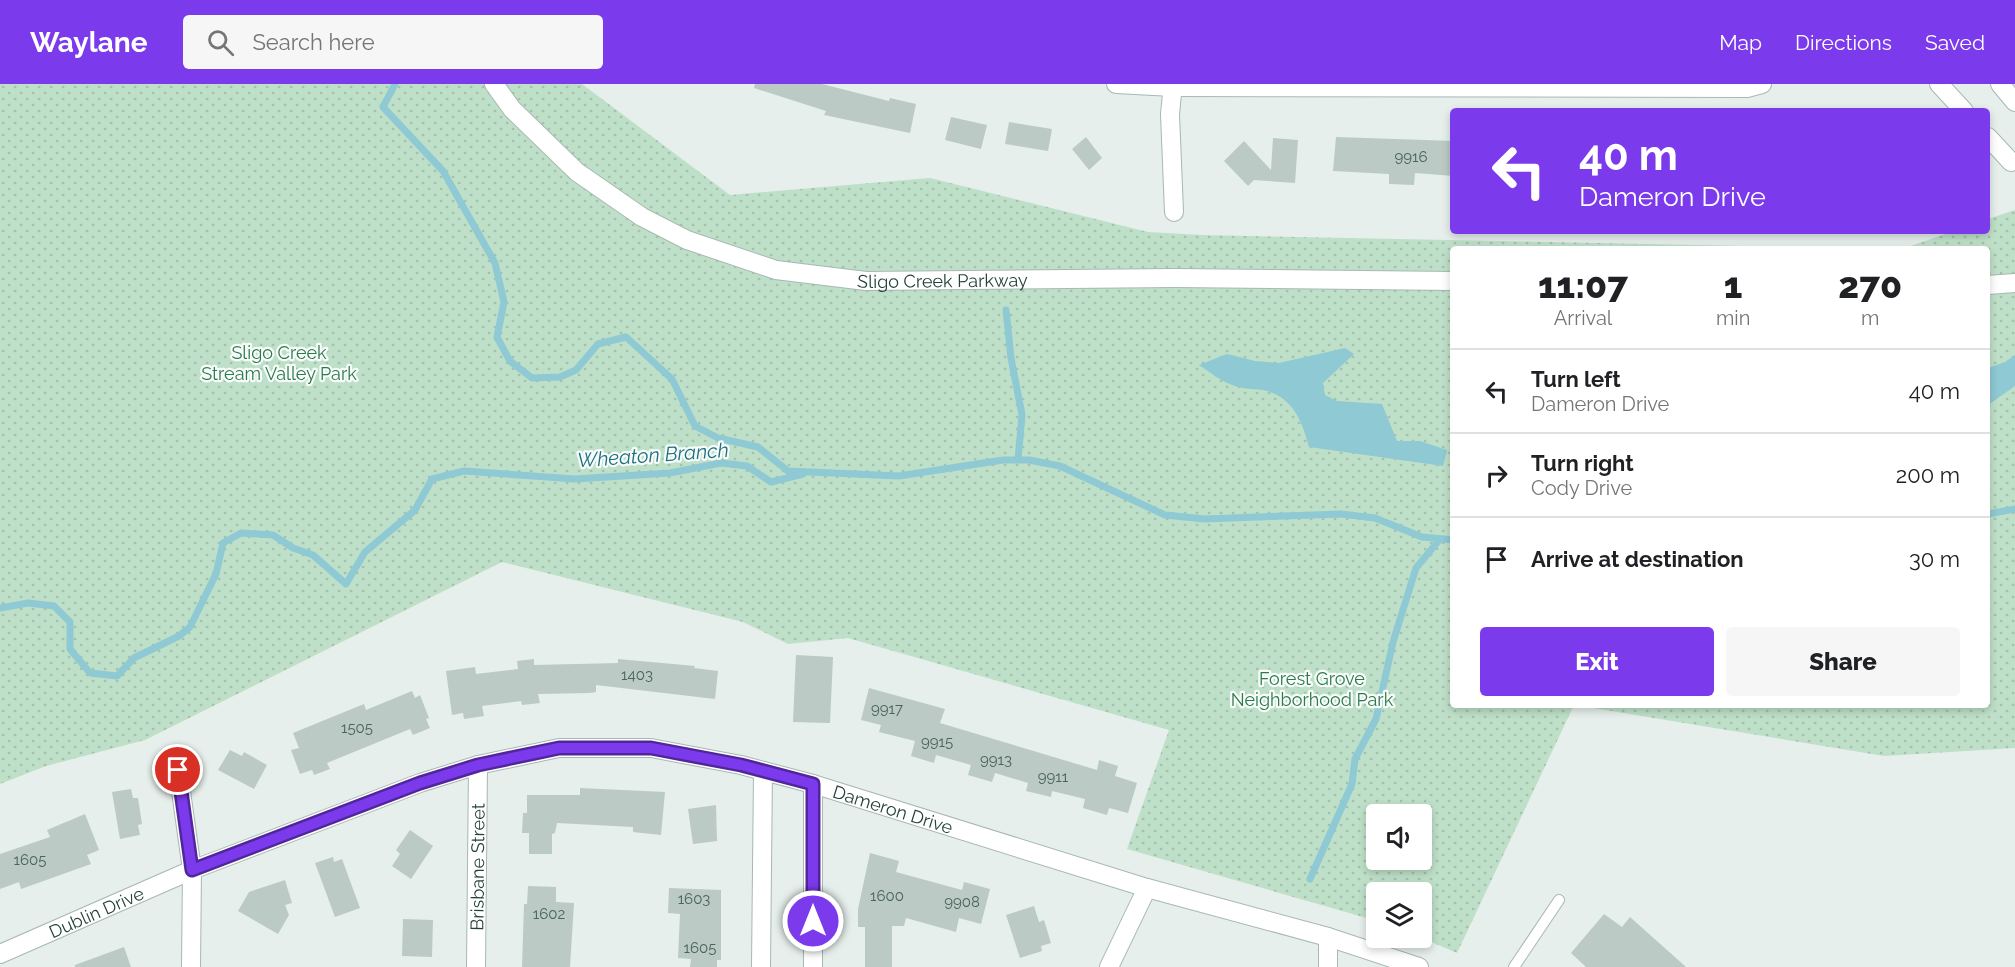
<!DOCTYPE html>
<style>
body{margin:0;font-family:Raleway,sans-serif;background:#f6f6f6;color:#202124;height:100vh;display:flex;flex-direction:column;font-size:22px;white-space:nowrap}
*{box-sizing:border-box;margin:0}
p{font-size:20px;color:#757577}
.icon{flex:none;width:33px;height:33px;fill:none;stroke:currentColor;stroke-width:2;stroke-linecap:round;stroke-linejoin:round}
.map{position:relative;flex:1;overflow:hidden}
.details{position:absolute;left:1450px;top:162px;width:540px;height:462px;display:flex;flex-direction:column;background:#fff;border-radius:6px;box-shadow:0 3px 9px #0003}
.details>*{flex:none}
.hud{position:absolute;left:1450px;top:24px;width:540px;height:126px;border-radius:6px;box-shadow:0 3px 9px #0003;background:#7c3aed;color:#fff;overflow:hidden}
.tools{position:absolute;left:1366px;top:720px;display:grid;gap:12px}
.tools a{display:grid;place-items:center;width:66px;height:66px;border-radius:6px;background:#fff;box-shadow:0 3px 9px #0003;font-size:30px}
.pin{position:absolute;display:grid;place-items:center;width:51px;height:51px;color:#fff;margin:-26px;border:3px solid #fff;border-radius:50%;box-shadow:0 2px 6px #0007}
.me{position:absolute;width:66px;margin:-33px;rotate:0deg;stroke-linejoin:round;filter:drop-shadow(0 0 4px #0008)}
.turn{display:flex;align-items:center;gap:21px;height:126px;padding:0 30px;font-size:27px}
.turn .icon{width:78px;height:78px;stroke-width:2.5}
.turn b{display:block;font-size:42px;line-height:51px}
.eta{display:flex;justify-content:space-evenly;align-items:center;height:102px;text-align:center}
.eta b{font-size:36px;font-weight:800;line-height:42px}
.button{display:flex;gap:12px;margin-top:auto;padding:12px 30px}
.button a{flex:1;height:69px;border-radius:6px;background:#7c3aed;color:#fff;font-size:24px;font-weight:800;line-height:69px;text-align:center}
.button a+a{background:#f6f6f6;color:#202124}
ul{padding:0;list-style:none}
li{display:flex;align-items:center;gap:18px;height:84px;padding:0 30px;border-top:2px solid #e0e0e0}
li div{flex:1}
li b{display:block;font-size:22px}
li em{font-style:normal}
header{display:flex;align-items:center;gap:36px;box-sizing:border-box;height:84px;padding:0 30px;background:#7c3aed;color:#fff}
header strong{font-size:28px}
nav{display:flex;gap:33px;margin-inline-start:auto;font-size:21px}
.search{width:420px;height:54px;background:#f6f6f6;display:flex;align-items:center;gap:15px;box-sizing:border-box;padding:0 21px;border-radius:6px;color:#757577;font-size:22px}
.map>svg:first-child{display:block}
</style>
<header>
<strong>Waylane</strong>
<div class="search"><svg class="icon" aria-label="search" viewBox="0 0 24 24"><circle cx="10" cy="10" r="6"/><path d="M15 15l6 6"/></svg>Search here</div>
<nav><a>Map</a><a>Directions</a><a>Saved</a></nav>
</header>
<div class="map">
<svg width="2015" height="883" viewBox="0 0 2015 883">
<defs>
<pattern id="park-dots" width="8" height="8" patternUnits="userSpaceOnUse" patternTransform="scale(1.5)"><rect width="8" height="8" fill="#bfe0c8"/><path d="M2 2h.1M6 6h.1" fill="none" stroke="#a4c1ad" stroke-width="1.8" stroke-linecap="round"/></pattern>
</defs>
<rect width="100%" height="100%" fill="#e6efeb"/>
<path fill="url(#park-dots)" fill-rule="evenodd" d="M0 0H582L730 111 930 94 1148 148 1202 151 1894 165H1454V621H1574L1457 869 1422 854V808H1377V837L1127 765 1169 646 848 554 788 560 743 538 502 478 145 656 46 682 0 700ZM1377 730H1422V776H1377Z
M2015 126V664L1884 672 1575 621H1988V165H1902L1954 147H1988V135Z"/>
<path fill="#8ec9d4" d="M1345 264 1354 270 1323 299 1325 311 1337 317 1382 320 1397 357H1420L1447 366 1443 382 1309 363C1303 340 1294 314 1267 307 1257 304 1245 306 1235 302 1222 298 1211 289 1199 281L1227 270 1255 277 1279 279Z
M2015 271V302L1988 321V284L2005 278Z"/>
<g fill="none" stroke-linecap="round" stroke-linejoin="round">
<path stroke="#8ec9d4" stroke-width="7" d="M395 0 383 23 443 87 495 179 504 218 497 253 510 277 532 294 560 293 576 286 598 260 626 253 672 295 695 342 718 354 758 363 788 387 899 392 1003 376H1029L1060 382 1165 431 1204 435 1341 430 1375 434 1422 453 1454 456
M1006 226 1011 274 1022 331 1018 376
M1988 430 2015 425
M0 524 28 519 54 522 70 538V565L90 589 117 592 134 574 179 552 190 543 216 490 223 459 241 449 273 451 293 464 313 471 346 500 365 468 415 426 432 395 464 387 575 395 670 389 721 379 747 382 771 398 803 390
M1310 795 1352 700 1355 675 1376 635 1393 558 1416 484 1440 455"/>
</g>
<path fill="#bbcac4" d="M755 0H822L889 17 890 14 916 20 910 49 824 31 826 27 754 4Z
M951 33 987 41 981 65 945 56Z
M1009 38 1052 45 1048 67 1005 60Z
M1086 53 1102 74 1089 86 1072 65Z
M1336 53 1454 57V92L1415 89 1414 101 1389 100V90L1333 87Z
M1273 54 1298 56 1295 99 1254 96 1248 102 1224 77 1244 57 1271 86Z
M796 571 833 573 830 639 793 638Z
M534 575V581L618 579V575L695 582 694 584 718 587 715 615 596 601V608L590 609 538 610 540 619 522 621 521 617 482 622 484 632 464 635 463 629 452 631 446 587 475 583 476 590 518 585 517 577Z
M869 604 945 625 940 639 1097 686 1099 676 1118 682 1115 692 1137 699 1128 729 1109 724 1107 731 1083 724 1085 715 1052 707 1051 713 1026 707 1028 699 995 689 992 698 968 691 971 681 936 671 934 679 911 672 915 657 879 648 881 641 861 636Z
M412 607 415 614 420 611 429 634 426 635 430 644 413 651 410 645 327 679 330 685 314 691 312 686 300 690 291 666 299 664 293 649 364 620 366 626Z
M230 666 242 672 244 668 267 681 254 705 218 686Z
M580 704 665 708 661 751 633 748V743L557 739 555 749 552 750V770H529V749H522L523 729H527V711H580Z
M131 705 133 714H138L142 740 138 741 140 751 120 755 112 708Z
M716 721 717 757 693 760 688 725Z
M85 730 99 766 87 771 91 780 21 805 19 798 0 805V770L50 753 47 746Z
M410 746 433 762 411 795 392 782 400 770 396 766Z
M870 769 899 777 896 788 962 806 964 798 990 805 981 840 959 834 956 848 906 834 904 842H892V883H865V843H858V825Z
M333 773 334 778 342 775 360 824 335 833 315 779Z
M285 796 292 819 285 821 289 831 278 850 238 827 249 808Z
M528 802 556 803V818L574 819 570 883H522L524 820H527Z
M669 804 721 806V876H717V883H690L691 875 678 874 680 830 668 829Z
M1034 822 1039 838 1044 836 1051 859 1041 862 1042 867 1020 874 1006 831Z
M1604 830 1622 843 1630 833 1686 883H1586L1571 869Z
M403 835 433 836 432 873 402 872Z
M124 863 131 883H75V881Z"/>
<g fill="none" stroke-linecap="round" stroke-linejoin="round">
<g stroke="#a8b8b2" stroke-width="12">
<path id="service" d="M1514 883 1559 816"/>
</g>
<g stroke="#a8b8b2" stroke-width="20">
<g id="minor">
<path d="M1116 0 1173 3 1747 4 1762 0"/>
<path d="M1173 0 1170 30 1174 128"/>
<path d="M1939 0 1964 27"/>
<path d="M1988 53 2011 78"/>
<path d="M178 686 192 786 191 883"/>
<path id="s1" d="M0 870 192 786 420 699 478 681 559 664H651L741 681 813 700 1147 804 1328 853 1419 883"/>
<path id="s2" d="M476 883 478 681"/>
<path d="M761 883 763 687"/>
<path d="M813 883V700"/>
<path d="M1109 883 1147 804"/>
<path d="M1328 883V853"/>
</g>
</g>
<g stroke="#a8b8b2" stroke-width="20">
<g id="tertiary">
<path id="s3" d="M494 0 512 25 577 88 642 133 687 156 776 186 866 197 1175 194 1454 197"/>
<path d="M2000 0 2015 18"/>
<path d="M1988 201 2015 199"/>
</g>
</g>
<use href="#service" stroke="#fff" stroke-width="10"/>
<use href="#minor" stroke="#fff" stroke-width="18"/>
<use href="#tertiary" stroke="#fff" stroke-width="18"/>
</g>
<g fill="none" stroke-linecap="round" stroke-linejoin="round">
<g stroke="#51269a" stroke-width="15">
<path id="route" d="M178 686 192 786 420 699 478 681 559 664H651L741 681 813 700V837"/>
</g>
<use href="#route" stroke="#7c3aed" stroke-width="10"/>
</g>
<g text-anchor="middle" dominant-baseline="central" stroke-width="4.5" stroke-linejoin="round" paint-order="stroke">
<g font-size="15" fill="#4a645c">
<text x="1411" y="73">9916</text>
<text x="637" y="591">1403</text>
<text x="887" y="625">9917</text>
<text x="357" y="644">1505</text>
<text x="937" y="658">9915</text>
<text x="996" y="676">9913</text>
<text x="1053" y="693">9911</text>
<text x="30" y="776">1605</text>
<text x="887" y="812">1600</text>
<text x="694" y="815">1603</text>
<text x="962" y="818">9908</text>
<text x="549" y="830">1602</text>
<text x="700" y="864">1605</text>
</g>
<g font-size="18" fill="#24423a" stroke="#f7fbf9">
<text stroke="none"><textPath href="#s3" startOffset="512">Sligo Creek Parkway</textPath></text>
<text stroke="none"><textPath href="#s1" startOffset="939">Dameron Drive</textPath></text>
<text stroke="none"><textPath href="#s2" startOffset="100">Brisbane Street</textPath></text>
<text stroke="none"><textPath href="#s1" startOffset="105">Dublin Drive</textPath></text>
</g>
<g font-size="18" fill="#2d7a4b" stroke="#f7fbf9">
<text x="279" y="268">Sligo Creek<tspan x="279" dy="21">Stream Valley Park</tspan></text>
<text x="1312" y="594">Forest Grove<tspan x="1312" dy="21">Neighborhood Park</tspan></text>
</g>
<g font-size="20" font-style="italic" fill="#1c6f80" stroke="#f7fbf9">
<text transform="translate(653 371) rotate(-4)">Wheaton Branch</text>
</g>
</g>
</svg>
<div class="tools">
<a><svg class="icon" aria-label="sound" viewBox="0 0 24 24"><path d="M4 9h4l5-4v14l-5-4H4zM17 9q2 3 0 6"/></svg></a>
<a><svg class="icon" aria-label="layers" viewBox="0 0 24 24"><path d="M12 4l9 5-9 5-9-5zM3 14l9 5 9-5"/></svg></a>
</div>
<div class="pin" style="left:178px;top:686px;background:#d93025"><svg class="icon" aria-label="arrive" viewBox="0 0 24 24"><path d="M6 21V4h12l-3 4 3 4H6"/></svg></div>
<svg class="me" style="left:813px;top:837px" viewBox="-20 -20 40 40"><circle r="17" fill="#7c3aed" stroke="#fff" stroke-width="3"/><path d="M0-11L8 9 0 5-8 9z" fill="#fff"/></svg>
<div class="hud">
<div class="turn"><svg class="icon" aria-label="left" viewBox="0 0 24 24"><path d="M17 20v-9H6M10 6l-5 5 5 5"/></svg><div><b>40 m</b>Dameron Drive</div></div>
</div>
<section class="details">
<div class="eta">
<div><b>11:07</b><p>Arrival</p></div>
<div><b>1</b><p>min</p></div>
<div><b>270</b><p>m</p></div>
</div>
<ul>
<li><svg class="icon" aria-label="left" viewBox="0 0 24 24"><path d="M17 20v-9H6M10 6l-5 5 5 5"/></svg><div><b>Turn left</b><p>Dameron Drive</p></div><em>40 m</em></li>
<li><svg class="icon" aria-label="right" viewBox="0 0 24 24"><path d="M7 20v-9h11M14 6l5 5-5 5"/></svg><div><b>Turn right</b><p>Cody Drive</p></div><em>200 m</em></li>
<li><svg class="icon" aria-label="arrive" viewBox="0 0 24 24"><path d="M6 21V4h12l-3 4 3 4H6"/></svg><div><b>Arrive at destination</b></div><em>30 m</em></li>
</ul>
<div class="button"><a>Exit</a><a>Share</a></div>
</section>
</div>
